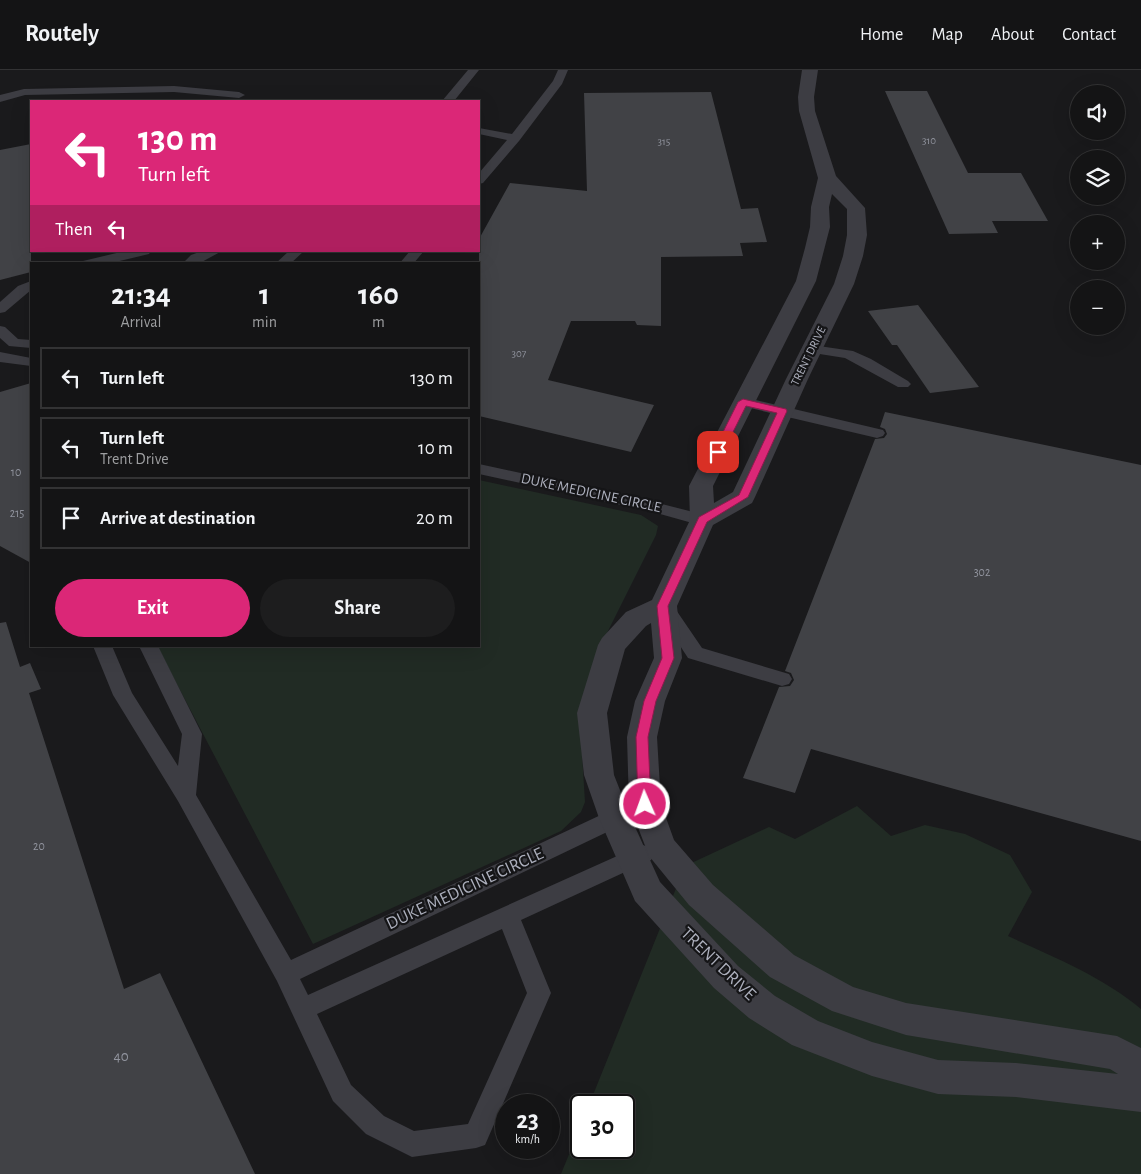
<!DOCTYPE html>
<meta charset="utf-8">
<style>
body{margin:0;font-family:"Alegreya Sans",sans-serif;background:#1d1d1e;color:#f1f3f6;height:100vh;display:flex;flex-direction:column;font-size:19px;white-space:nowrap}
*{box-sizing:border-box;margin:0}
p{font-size:16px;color:#9d9ea0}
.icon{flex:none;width:28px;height:28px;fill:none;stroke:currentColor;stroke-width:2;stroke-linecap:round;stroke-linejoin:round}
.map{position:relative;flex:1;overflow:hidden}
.sheet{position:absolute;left:30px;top:192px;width:450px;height:385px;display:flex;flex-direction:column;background:#141415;border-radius:0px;box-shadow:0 5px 20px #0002,0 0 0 1px #333334}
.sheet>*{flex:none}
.top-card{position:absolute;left:30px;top:30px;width:450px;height:152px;border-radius:0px;box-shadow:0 5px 20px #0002,0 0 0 1px #333334;background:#db2777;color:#fff;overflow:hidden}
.buttons{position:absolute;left:1070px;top:15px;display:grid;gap:10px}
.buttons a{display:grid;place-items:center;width:55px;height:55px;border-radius:50%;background:#141415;box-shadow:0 5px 20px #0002,0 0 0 1px #333334;font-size:25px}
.speed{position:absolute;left:495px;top:1024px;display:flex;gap:10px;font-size:25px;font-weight:700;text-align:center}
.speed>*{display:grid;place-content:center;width:65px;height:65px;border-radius:50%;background:#141415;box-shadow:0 5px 20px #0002,0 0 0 1px #333334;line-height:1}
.speed small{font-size:12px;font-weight:400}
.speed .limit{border:2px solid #111;border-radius:8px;background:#fff;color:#111}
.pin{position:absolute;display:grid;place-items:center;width:42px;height:42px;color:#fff;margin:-21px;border-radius:10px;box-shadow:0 2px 8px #0006}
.me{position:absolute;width:55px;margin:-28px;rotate:358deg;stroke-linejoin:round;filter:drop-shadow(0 0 4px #0008)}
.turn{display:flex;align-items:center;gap:18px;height:105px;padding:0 25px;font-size:22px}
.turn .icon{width:65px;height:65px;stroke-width:2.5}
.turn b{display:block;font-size:35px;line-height:42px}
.then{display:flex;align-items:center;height:48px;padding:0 25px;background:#0003;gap:10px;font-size:19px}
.eta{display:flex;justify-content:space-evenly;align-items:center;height:85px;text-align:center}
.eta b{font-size:30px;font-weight:700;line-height:35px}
.primary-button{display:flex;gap:10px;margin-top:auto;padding:10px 25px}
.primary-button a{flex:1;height:58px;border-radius:30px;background:#db2777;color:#fff;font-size:20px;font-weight:700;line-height:58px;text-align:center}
.primary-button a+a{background:#1d1d1e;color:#f1f3f6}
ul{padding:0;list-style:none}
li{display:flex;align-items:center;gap:15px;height:62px;margin:0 10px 8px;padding:0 15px;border:2px solid #333334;border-radius:0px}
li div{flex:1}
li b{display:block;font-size:19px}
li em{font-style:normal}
header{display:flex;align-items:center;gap:30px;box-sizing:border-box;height:70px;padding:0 25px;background:#141415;border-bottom:1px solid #333334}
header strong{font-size:24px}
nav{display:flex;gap:28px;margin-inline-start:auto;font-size:18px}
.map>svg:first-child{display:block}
</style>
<header>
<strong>Routely</strong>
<nav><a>Home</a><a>Map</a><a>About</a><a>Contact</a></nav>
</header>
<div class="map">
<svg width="1141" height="1104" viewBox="0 0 1141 1104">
<rect width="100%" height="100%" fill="#1a1a1c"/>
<path fill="#212b24" d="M479 410 641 445 658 456 656 465 594 589 580 652 585 732 581 742 561 761 313 874 157 576H479Z
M857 736 891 766 925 755 965 764 1010 785 1032 822 1008 866C1053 887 1102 906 1141 939V1104H561L581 1055V1078H624V1035H589L685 796 769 757 795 769Z"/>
<path fill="#414246" d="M885 21H927L968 103H1021L1048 151H992L998 163 949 164Z
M711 22 741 139 758 138 767 172 740 173 743 186 661 187V256L637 255 635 251H571L548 310 654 335 631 382 479 346V169L510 113 587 121 584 23Z
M31 74V202L0 210V80Z
M918 235 979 317 930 323 897 275H892L868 241Z
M31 313V493L0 476V322Z
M885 342 1141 395V771L811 679 795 723 743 708 779 617 790 616 794 610 791 603 785 601 875 369 884 368 887 364 885 359 880 357Z
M6 552 20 597 30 593 41 619 29 623 124 919 160 903 255 1104H0V553Z"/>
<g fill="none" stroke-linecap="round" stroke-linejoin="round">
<path fill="#3d3d43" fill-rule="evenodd" d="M468 0H479L454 31H442Z
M558 0H568L562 14 519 71 483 113 479 114V103L507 70 479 64V58L512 64 553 11Z
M174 16 239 22 245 25 239 28 174 22 25 25 0 32V25L24 19Z
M125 181H151L149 184 107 194H81L83 191Z
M202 181H222L198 194H182L191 185Z
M289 181H304L290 194H275Z
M410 181H424L413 194H399Z
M31 211V220L5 242 0 243V232L18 216Z
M0 256 5 257 18 269 31 270V278L9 276 0 268Z
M812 275 853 281 871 289 908 311 911 314 908 317H898L845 288 807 282 805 279 807 276Z
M0 282 31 288V296L0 292Z
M743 327 883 360 885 363 883 366 877 368 737 335 735 332 737 329Z
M479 394 654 432 709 446 712 450 709 454 703 456 653 442 479 404Z
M665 533 672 534 702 578 789 604 792 609 789 614 782 616 688 588 656 539 658 534Z
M93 576H112L132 623 178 696 182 664 139 576H158L202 664 196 725 291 890 637 728 645 726 653 728 656 734 653 740 300 909 308 925 635 778 643 775 651 778 654 784 651 790 521 850 551 923 485 1075 476 1078 412 1087 366 1064 333 1031 277 911 178 731 113 625ZM502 859 527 923 468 1054 414 1061 384 1046 351 1015 317 944Z"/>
<path fill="#3d3d43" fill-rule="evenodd" d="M802 0H818L814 27 815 41 836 106 865 138 867 165 863 186 854 214 808 309 755 427 752 433 713 455 677 536 682 588 665 631 657 667 661 734 674 770 713 815 794 885 853 917 906 933 1117 966 1141 978V1042L1016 1027 938 1024 872 1006 792 975 749 948 714 918 635 831 599 748 584 705 577 643 598 575 602 568 626 542 652 530 690 450 689 416 796 211 805 178 810 157 811 137 818 108 799 41 798 27ZM832 124 847 139V165L843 186 834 214 786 309 733 422 714 433 713 416 816 211 830 157 829 137ZM651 553 654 588 635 631 627 667 629 734 649 786 689 835 770 907 832 941 906 965 1110 999 1118 1004 1016 993 938 990 872 972 818 951 775 926 738 896 660 812 631 748 614 705 607 643 625 579 646 556Z"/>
</g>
<path fill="#db2777" stroke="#8e194d" d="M743 329 786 339 787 341 748 427 707 452 668 536 674 588 656 631 648 667 651 734 649 738H640L638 734 636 667 644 631 662 588 657 536 699 447 739 425 777 343 746 336 723 382 718 386 714 385 713 382 738 332Z"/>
<g text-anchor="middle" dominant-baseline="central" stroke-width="4.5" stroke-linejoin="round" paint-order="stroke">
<g font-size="11" fill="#91949e">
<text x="929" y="70">310</text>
<text x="664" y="71">315</text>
<text x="519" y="283">307</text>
</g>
<g font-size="12" fill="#acafbc" stroke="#151517">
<text transform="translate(808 286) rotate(-64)">TRENT DRIVE</text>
</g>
<g font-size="12" fill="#91949e">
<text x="16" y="402">10</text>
<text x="17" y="443">215</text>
<text x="982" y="502">302</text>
<text x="39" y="776">20</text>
</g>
<g font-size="15" fill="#acafbc" stroke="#151517">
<text transform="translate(591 423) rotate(12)">DUKE MEDICINE CIRCLE</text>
</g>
<g font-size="15" fill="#91949e">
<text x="121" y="986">40</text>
</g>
<g font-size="18" fill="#acafbc" stroke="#151517">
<text transform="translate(465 819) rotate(-25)">DUKE MEDICINE CIRCLE</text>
<text transform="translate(718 894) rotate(44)">TRENT DRIVE</text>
</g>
</g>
</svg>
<div class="buttons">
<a><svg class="icon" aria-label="sound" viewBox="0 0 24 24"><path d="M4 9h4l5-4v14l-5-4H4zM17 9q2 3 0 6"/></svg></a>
<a><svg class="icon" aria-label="layers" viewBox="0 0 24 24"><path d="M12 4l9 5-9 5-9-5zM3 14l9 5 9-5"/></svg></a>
<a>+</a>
<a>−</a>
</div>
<div class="speed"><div>23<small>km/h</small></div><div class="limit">30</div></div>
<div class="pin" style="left:718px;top:382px;background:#d93025"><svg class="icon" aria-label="arrive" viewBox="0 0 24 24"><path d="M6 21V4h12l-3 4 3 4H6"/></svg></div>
<svg class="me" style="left:645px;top:734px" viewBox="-20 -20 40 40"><circle r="17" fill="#db2777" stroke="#fff" stroke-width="3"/><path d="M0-11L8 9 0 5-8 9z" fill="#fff"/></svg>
<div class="top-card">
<div class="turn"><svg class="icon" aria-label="left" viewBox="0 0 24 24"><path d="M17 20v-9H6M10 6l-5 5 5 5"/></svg><div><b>130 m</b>Turn left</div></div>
<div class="then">Then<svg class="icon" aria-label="left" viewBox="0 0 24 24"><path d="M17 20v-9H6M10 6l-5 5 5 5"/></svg></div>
</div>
<section class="sheet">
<div class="eta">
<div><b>21:34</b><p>Arrival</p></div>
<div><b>1</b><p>min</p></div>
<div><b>160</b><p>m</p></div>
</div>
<ul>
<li><svg class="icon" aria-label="left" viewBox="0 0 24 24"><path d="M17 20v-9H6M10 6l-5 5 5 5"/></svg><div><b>Turn left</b></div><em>130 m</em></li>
<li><svg class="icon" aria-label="left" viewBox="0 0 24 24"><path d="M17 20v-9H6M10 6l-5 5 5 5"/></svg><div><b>Turn left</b><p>Trent Drive</p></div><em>10 m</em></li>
<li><svg class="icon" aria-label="arrive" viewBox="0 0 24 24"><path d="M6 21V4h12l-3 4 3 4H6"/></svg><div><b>Arrive at destination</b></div><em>20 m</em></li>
</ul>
<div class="primary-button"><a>Exit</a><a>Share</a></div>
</section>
</div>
